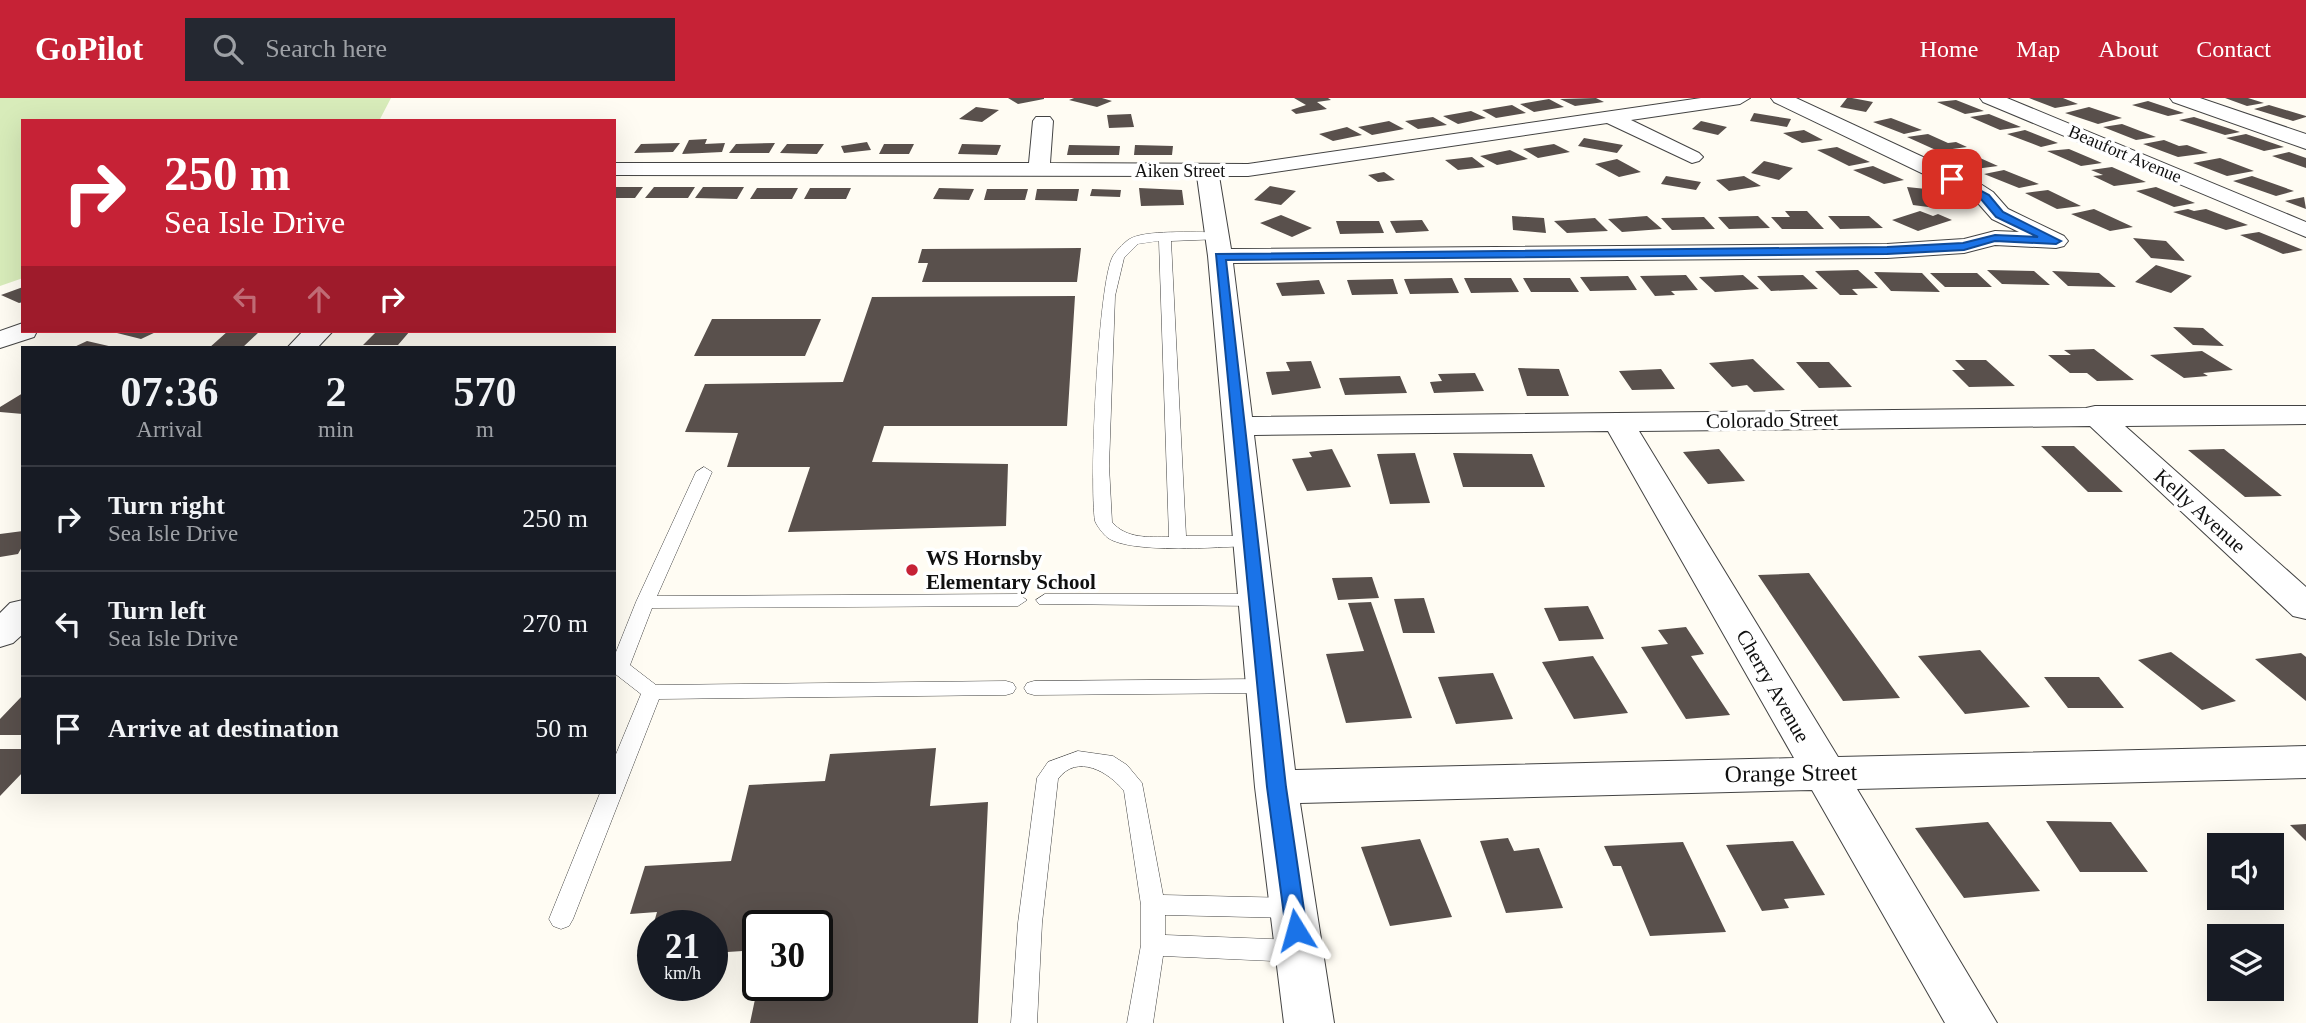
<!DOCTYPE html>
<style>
body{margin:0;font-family:Georgia,serif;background:#242831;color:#f1f3f6;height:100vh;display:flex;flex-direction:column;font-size:26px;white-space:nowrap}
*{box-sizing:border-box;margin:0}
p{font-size:23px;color:#9ea1a6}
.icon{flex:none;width:38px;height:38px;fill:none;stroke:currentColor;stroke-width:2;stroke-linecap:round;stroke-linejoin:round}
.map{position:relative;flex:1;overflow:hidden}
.drawer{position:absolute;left:21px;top:248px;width:595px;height:448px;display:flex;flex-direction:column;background:#171b24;border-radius:0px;box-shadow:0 7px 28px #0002}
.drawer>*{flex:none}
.hud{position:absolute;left:21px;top:21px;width:595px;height:214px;border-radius:0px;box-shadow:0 7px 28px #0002;background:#c62236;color:#fff;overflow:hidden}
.buttons{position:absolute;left:2207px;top:735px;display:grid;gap:14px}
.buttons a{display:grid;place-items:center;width:77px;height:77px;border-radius:0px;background:#171b24;box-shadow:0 7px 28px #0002;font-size:35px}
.speed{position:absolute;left:637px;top:812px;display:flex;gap:14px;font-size:35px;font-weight:700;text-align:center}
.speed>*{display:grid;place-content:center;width:91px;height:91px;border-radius:50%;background:#171b24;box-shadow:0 7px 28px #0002;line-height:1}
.speed small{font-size:18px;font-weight:400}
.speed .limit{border:4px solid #111;border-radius:10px;background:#fff;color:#111}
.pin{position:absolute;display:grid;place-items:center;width:60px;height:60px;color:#fff;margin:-30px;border-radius:14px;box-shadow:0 4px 10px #0006}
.me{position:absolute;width:77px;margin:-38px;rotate:352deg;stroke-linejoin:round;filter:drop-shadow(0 0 5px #0008)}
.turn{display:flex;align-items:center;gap:24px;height:147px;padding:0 28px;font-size:32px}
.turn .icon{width:91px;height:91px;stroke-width:2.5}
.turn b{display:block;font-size:49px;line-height:60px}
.lanes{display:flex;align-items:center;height:66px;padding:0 28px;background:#0003;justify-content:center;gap:35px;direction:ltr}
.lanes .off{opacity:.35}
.eta{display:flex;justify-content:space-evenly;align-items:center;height:119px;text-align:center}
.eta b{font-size:42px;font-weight:800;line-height:49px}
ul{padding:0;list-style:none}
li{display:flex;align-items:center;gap:21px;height:105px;padding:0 28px;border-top:2px solid #363941}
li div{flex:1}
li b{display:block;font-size:26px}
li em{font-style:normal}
header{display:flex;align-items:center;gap:42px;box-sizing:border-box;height:98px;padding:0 35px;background:#c62236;color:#fff}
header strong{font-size:33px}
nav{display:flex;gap:38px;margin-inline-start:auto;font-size:24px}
.search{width:490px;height:63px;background:#242831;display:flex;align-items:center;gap:18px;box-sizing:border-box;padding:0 24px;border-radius:0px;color:#9ea1a6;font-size:26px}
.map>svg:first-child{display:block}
</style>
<header>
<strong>GoPilot</strong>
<div class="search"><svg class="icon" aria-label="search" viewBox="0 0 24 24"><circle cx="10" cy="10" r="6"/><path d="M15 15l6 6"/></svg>Search here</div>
<nav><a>Home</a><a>Map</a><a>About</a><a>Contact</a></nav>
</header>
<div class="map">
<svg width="2306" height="925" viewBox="0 0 2306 925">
<rect width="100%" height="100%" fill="#fffcf3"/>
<path fill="#d8ecba" d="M0 0H391L379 23H23V180L0 188Z"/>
<path fill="#59504c" d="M1008 0H1044V1L1018 6Z
M1074 0H1102L1112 3 1097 9 1069 2Z
M1294 0H1328L1331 2 1317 4 1327 11 1296 16 1291 12 1306 7Z
M1596 0 1604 4 1575 8 1560 1Z
M1847 0H1852L1873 4 1866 14 1840 9Z
M2029 0H2063L2078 6 2055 10Z
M2225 0H2248L2264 5 2247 8Z
M1549 1 1564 9 1534 14 1520 6Z
M1956 2 1984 13 1965 16 1937 4Z
M2148 3 2184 15 2168 18 2132 7Z
M1512 7 1526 15 1496 20 1482 12Z
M2269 7 2306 18V19L2293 23 2254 11Z
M976 9 999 12 982 24 959 21Z
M2089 9 2122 20 2098 26 2065 15Z
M1471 13 1486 20 1458 26 1443 18Z
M1754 15 1791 21 1787 29 1750 23Z
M1131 16 1134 29 1109 30 1107 17Z
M1989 16 2021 29 2000 32 1970 19Z
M1433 19 1447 27 1418 31 1405 23Z
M2194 19 2240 34 2225 37 2179 22Z
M1891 20 1922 32 1904 36 1873 24Z
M1389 23 1404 31 1372 37 1358 29Z
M1701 23 1727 29 1718 37 1692 31Z
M2122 26 2156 39 2136 42 2103 29Z
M1347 29 1362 37 1333 43 1319 36Z
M1804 32 1823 42 1802 45 1783 35Z
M2025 32 2058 45 2041 49 2007 36Z
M1928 36 1948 45 1956 44 1967 49 1938 53 1907 39Z
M2246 36 2284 49 2264 53 2226 40Z
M1584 40 1623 47 1617 55 1578 48Z
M707 41 705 46 725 45 722 54 682 56 689 42Z
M2164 42 2179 48 2187 47 2208 55 2178 59 2143 46Z
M867 44 871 52 844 55 841 48Z
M680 45 673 54 634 55 641 46Z
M775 45 769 55H729L736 46Z
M787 46H824L817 56 780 55Z
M884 46H914L909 56H879Z
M962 46 1001 47 997 57 958 56Z
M1554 46 1570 54 1538 60 1523 51Z
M1069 47 1120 48 1119 57H1067Z
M1135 47 1173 48 1172 57H1134Z
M1837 49 1870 64 1849 68 1817 52Z
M2069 51 2102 65 2081 68 2047 53Z
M1510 52 1528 61 1497 67 1480 58Z
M2289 54 2306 60V70L2272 58Z
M1971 56 1998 68 1975 71 1949 59Z
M1472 59 1485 69 1458 72 1445 62Z
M2220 60 2254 73 2227 78 2193 65Z
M1617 61 1641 74 1619 79 1595 66Z
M1764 63 1793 70 1779 82 1751 75Z
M1873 68 1904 82 1884 86 1853 72Z
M2112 69 2146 84 2114 88 2093 78 2103 77 2091 72Z
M2004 72 2039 86 2019 90 1984 76Z
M1384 74 1395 82 1378 84 1368 77Z
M1666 78 1701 84 1696 92 1661 86Z
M1744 78 1761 88 1729 93 1716 82Z
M2252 78 2294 93 2276 98 2233 83Z
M1270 88 1296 93 1281 107 1254 102Z
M614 89H643L635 100H614Z
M654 89H695L688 100H645Z
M703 89H744L737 101 695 100Z
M1907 89 1936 92 1943 111 1913 107Z
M2156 89 2195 105 2174 109 2136 93Z
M757 90H798L792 101H750Z
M810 90H851L846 101H804Z
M939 90 974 91 969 102 933 101Z
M1139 90 1182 92 1184 107 1141 108Z
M987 91H1028L1025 102H984Z
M1037 91H1079L1077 103 1035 102Z
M1092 91 1121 92 1120 99 1090 98Z
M2048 92 2081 108 2057 111 2025 95Z
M2304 99 2306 111 2285 103Z
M2094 111 2133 129 2110 133 2071 116Z
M2188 111 2194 113 2206 111 2248 127 2226 132 2173 114Z
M1785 113H1807L1824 131H1782L1771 119H1790Z
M1920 113 1933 118 1938 116 1952 122 1918 133 1892 122Z
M1281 117 1312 130 1292 139 1260 125Z
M1512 118 1544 120 1546 135 1513 132Z
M1647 118 1662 131 1622 134 1608 121Z
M1758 118 1770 130 1729 131 1718 119Z
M1828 118H1869L1883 130 1840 131Z
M1704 119 1715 131 1672 132 1661 120Z
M1595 120 1608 133 1567 135 1554 123Z
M1422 122 1429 133 1396 135 1390 123Z
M1336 123H1379L1384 135 1340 136Z
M2259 134 2303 152 2283 156 2240 137Z
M2133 140 2166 143 2185 163 2151 160Z
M1081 150 1077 184H922L928 165H918L922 151Z
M2156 167 2192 178 2171 195 2135 184Z
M1858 172 1878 190 1852 191 1858 197H1840L1815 173Z
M1987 172 2034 173 2050 187 2002 186Z
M2052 173 2099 175 2116 189 2068 188Z
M1874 174 1922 175 1940 194 1891 193Z
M1930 175H1977L1992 189H1945Z
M1686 177 1698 192 1671 193 1675 197 1655 198 1640 178Z
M1743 177 1759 191 1715 194 1699 179Z
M1803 177 1818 191 1771 193 1757 178Z
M1628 178 1637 192 1590 193 1580 179Z
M1452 180 1459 195 1410 196 1404 181Z
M1464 180H1511L1519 194 1471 195Z
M1523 180H1570L1579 194H1531Z
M1393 181 1398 196 1352 197 1347 182Z
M1319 182 1325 196 1282 198 1276 185Z
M23 189V204L19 205 1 197Z
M1075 198 1067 328H884L872 364 1008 366 1006 428 788 434 810 369H727L738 335 685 334 705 286 843 284 872 199Z
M712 221H821L805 258H694Z
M2173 229 2203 230 2224 248 2193 247Z
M122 233H158L141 241 117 235Z
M228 233H260L242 250H209Z
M377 233H410L398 247H363Z
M87 243 113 249V250H72Z
M2094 251 2134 282 2097 283 2087 275H2070L2048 257H2071L2064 252Z
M2202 253 2233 272 2203 275 2208 278 2184 280 2150 257Z
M1753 261 1785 292 1754 294 1747 287 1732 289 1709 265Z
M1955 262H1986L2015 288 1969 289 1952 272H1965Z
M1311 263 1321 290 1272 297 1266 274 1290 273 1286 264Z
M1796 264H1829L1852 289 1819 290Z
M1518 270 1559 271 1569 298H1527Z
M1661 271 1675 291 1632 292 1619 273Z
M1475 275 1484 293 1434 295 1430 284 1442 283 1438 276Z
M1400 278 1407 295 1345 297 1339 280Z
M23 295V316L0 314V309Z
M2041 348H2074L2123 394H2088Z
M1332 351 1351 389 1307 393 1292 361 1312 359 1309 354Z
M1719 351 1745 383 1708 386 1683 354Z
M2224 351 2282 398 2245 399 2188 352Z
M1415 355 1430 405 1390 406 1377 356Z
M1453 355 1532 356 1545 389H1463Z
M23 433V447L18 456 0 459V436Z
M1809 475 1900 600 1843 603 1758 477Z
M1372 479 1379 500 1338 502 1332 480Z
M1424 500 1435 535H1403L1394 501Z
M1371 504 1412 620 1346 625 1326 556 1364 553 1348 505Z
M1588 508 1604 541 1559 543 1544 510Z
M1686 529 1704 556 1691 558 1730 617 1686 621 1641 549 1668 546 1658 532Z
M1980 552 2030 609 1965 616 1918 558Z
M2171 554 2236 603 2202 612 2138 562Z
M2301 555 2306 559V603L2255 561Z
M1593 558 1628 615 1574 621 1542 564Z
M1493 575 1513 621 1456 626 1438 579Z
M2044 579H2099L2124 610H2068Z
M23 597V637H0V621Z
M936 650 930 708 988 704 978 925H750L758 887H817V828H758V852L712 855V828H653L657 814 630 816 645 768 731 763 749 687 825 683 830 656Z
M0 651H23V674L0 698Z
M2046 723 2111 724 2148 774H2080Z
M1988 724 2040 793 1964 800 1915 730Z
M2306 726V743L2290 727Z
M1508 740 1514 753 1539 750 1563 810 1506 815 1480 743Z
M1420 741 1452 819 1390 828 1361 749Z
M1793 743 1825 797 1784 801 1789 810 1762 813 1726 747Z
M1683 744 1726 834 1650 838 1621 768H1613L1604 748Z
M652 831 653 859H644Z"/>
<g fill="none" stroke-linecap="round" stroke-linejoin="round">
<g stroke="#434343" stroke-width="1">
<path id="service" d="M1217 134 1221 135V141L1171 143 1186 438H1250L1259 443 1250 448C1218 449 1132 456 1108 440 1103 436 1097 428 1095 423 1089 389 1098 183 1113 158 1116 153 1123 146 1128 142 1143 131 1196 135 1217 134ZM1159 143 1169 439C1149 439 1126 441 1112 424L1109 368 1115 198 1124 160 1138 146Z
M704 369 712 374 657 498 1018 496 1027 502 1018 508 652 510 630 567 656 587 1006 583 1013 585 1016 590 1013 595 1006 597 659 601 573 821 569 828 561 831 553 828 549 821 600 695H614V661L641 596 614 575V559L636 504 696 374Z
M1045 496H1257L1266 502 1257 508 1039 506 1036 502Z
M1266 581 1273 583 1276 588 1273 593 1266 595 1034 597 1027 595 1024 590 1027 585 1034 583Z
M1078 653 1113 658 1127 667 1142 685 1163 797 1293 800 1301 803 1305 810 1301 817 1293 820 1165 817V837L1296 842 1305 846 1308 853 1305 860 1296 864 1163 858 1153 925H1127L1141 847V807L1124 693C1109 674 1077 655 1058 681L1042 825 1037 925H1011L1018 825 1037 680 1048 664Z"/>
</g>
<g stroke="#434343" stroke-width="2">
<path id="minor" d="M1701 0H1750L1740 6 1631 22 1699 55 1703 59 1699 63 1692 65 1607 25 1248 78H1219L1231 151 1887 146 1964 141 1995 133 2019 134 1992 121 1977 104 1963 95 1774 4 1771 0H1796L1979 85 1993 94 2008 111 2064 138 2068 143 2064 148 2056 150 1995 147 1964 155 1887 160 1233 165 1252 319 2086 310 2095 308H2306V326L2125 328 2306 489V521L2293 518 2090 328 1639 333 1838 659 2306 648V680L1857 691 1997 925H1945L1812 692 1300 705 1334 925H1284L1255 689 1208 158 1197 78 614 77V65H1029L1033 23 1036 19H1050L1053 23 1050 65 1248 66ZM1608 333 1794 660 1295 672 1254 337Z
M1980 0H2007L2306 124V139L1983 4Z
M23 225V233H37L34 239 0 250V233Z
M303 233H333L317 250H287Z
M23 502V536L13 545 0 549V515L10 505Z"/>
</g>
<g stroke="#434343" stroke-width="2">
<path id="tertiary" d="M2170 0H2200L2306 36V51L2173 4Z"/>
</g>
<use href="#service" fill="#fff" fill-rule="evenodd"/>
<use href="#minor" fill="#fff" fill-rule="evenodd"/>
<use href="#tertiary" fill="#fff" fill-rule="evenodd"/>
</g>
<path fill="#1a73e8" stroke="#114b97" stroke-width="2" d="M1948 79H1955L1989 97 2003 114 2061 143 2056 146 1995 143 1964 152 1887 156 1226 162 1286 689 1307 832 1304 838 1296 841 1289 838 1286 832 1267 689 1216 156 1887 149 1963 145 1995 137 2038 139 1996 119 1981 101 1948 83Z"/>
<circle fill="#c62236" stroke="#fff" stroke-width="2.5" cx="912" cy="472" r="7"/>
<g text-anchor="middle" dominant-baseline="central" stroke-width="7" stroke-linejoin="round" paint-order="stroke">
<g font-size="18" fill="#101010" stroke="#fff">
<text transform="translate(2125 56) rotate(23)">Beaufort Avenue</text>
<text x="1180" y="73">Aiken Street</text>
</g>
<g font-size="21" fill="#101010" stroke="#fff">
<text transform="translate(1772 322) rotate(-1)">Colorado Street</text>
<text transform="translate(2200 413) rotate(42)">Kelly Avenue</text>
<text transform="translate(1773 588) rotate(60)">Cherry Avenue</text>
</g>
<g font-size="21" font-weight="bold" fill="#101010" stroke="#fff" text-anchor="start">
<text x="926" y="460">WS Hornsby<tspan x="926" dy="24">Elementary School</tspan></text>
</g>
<g font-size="24" fill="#101010" stroke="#fff">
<text transform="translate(1791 675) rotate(-1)">Orange Street</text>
</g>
</g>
</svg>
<div class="buttons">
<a><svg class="icon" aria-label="sound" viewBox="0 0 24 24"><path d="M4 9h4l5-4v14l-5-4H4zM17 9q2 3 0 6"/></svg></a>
<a><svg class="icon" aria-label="layers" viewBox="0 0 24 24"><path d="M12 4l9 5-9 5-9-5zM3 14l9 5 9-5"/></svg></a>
</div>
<div class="speed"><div>21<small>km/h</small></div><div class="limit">30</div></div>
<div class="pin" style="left:1952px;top:81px;background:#d93025"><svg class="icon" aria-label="arrive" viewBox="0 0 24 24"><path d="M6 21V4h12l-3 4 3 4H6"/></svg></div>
<svg class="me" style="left:1296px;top:832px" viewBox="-20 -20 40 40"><path d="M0-17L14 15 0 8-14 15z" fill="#1a73e8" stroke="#fff" stroke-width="4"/></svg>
<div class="hud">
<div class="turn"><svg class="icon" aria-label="right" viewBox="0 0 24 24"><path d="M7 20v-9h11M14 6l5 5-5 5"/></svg><div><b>250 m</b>Sea Isle Drive</div></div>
<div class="lanes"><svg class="icon off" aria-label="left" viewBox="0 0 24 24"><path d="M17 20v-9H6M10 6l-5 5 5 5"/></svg><svg class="icon off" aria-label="ahead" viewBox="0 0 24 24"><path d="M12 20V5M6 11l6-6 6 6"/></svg><svg class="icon" aria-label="right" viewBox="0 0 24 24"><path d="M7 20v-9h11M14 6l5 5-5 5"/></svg></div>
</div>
<section class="drawer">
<div class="eta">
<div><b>07:36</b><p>Arrival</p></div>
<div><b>2</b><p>min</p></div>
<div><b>570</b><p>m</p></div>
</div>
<ul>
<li><svg class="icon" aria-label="right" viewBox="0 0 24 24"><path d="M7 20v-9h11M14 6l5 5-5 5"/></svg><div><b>Turn right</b><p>Sea Isle Drive</p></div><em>250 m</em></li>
<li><svg class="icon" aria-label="left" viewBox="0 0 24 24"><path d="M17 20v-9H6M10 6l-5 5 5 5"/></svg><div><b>Turn left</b><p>Sea Isle Drive</p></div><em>270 m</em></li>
<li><svg class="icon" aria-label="arrive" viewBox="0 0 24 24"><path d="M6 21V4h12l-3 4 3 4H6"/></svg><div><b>Arrive at destination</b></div><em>50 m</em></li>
</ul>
</section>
</div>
